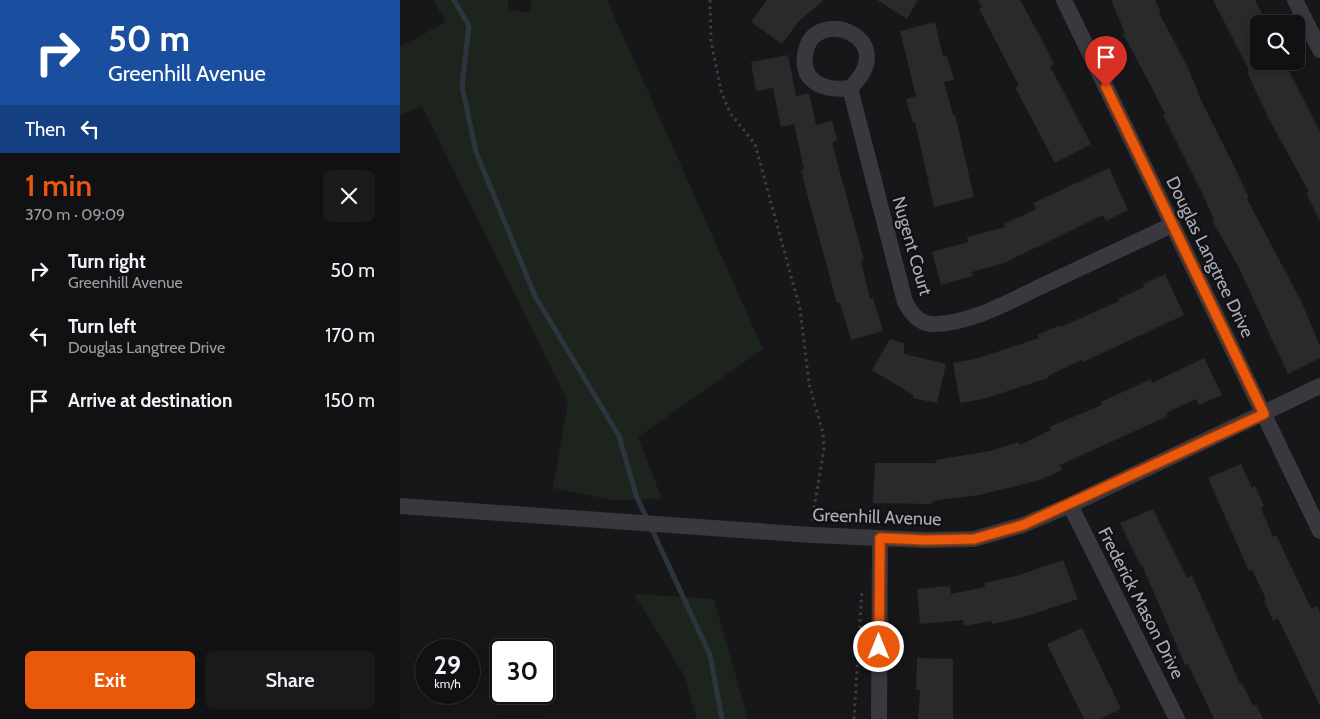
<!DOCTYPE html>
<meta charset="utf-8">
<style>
body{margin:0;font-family:Cabin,sans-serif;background:#1a1a1c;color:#f1f3f6;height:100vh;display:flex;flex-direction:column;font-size:19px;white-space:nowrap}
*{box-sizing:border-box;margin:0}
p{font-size:16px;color:#9c9da0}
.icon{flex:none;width:28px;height:28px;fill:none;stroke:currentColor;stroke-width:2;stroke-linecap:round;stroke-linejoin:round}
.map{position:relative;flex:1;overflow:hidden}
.panel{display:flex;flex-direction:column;background:#111113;width:400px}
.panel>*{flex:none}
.hud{background:#1a4fa0;color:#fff;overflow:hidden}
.buttons{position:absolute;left:850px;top:15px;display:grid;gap:10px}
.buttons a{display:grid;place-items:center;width:55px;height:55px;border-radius:8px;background:#111113;box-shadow:0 2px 12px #0003,0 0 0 1px #303133;font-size:25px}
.speed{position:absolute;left:15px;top:639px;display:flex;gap:10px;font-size:25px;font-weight:700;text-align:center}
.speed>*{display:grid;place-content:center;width:65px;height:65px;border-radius:50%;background:#111113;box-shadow:0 2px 12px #0003,0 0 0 1px #303133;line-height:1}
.speed small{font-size:12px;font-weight:400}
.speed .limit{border:2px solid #111;border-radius:8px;background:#fff;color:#111}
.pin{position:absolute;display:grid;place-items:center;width:42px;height:42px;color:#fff;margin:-51px -21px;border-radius:50% 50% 50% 0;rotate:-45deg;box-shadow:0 0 5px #0007}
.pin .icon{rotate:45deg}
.me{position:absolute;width:55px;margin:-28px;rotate:0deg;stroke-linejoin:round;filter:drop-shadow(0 0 4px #0008)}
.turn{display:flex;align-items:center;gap:18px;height:105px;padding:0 25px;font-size:22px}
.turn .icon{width:65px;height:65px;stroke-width:2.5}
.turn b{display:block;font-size:35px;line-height:42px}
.then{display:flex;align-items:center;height:48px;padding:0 25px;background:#0003;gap:10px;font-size:19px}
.round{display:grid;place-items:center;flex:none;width:52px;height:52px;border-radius:8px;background:#1a1a1c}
.summary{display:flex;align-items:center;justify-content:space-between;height:85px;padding:0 25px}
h1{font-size:30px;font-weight:600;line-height:38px;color:#ea580c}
.action{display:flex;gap:10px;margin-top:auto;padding:10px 25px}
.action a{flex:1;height:58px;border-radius:8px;background:#ea580c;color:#fff;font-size:20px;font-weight:600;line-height:58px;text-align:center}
.action a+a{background:#1a1a1c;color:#f1f3f6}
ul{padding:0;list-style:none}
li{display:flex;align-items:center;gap:15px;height:65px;padding:0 25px}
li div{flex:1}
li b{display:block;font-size:19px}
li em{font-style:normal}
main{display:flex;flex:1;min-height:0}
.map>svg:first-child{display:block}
</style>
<main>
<section class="panel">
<div class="hud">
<div class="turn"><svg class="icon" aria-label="right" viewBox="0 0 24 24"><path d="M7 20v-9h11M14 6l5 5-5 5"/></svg><div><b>50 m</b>Greenhill Avenue</div></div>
<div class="then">Then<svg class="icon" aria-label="left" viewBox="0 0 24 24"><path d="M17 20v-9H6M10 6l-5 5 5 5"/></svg></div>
</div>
<div class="summary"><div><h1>1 min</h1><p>370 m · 09:09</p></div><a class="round"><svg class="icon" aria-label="close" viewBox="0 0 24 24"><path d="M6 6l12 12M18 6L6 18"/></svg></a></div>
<ul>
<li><svg class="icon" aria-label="right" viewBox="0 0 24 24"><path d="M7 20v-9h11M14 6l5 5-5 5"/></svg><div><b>Turn right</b><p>Greenhill Avenue</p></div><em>50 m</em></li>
<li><svg class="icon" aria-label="left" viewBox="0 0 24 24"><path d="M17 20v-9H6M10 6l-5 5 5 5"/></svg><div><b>Turn left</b><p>Douglas Langtree Drive</p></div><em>170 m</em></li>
<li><svg class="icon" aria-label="arrive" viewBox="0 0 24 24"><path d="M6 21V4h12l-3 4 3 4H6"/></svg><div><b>Arrive at destination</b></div><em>150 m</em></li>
</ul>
<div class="action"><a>Exit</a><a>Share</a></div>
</section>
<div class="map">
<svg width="920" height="719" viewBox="0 0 920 719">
<rect width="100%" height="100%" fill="#171719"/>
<path fill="#1d241e" d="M33 0H108L109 10 130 13 131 0H207L363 349 238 437 262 499 213 500 153 488 168 402 22 106 0 115V47L46 22Z
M234 594 314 599 348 719H297L284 675Z"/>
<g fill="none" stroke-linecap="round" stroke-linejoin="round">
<path stroke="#2c353e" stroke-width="5" d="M54 0 69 26 62 86 76 152 135 296 219 436 236 495 310 655 322 719"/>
</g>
<path fill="#2a2a2d" d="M367 0H424L399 21 382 44 351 22Z
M477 0H518L507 19Z
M578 0H620L641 38 654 64 650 66 691 144 655 163 615 87 619 86 579 9 582 7Z
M711 0H755L761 13H759L786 64 798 91 797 92 836 170 849 198 847 199 901 301 920 346V358L888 374 839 268 812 220 814 219 802 193 763 115 765 114 751 86 723 34 725 33Z
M813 0H855L867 24H859V61H884L920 132V221L906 193 909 192 869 119 847 72 849 70Z
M535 22 543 57 547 56 554 80 544 82 553 115H555L574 197 534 207 515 122 513 123 506 99 516 96 500 31Z
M388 55 396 96 409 93 416 125 432 121 437 140 432 143 464 260 461 261 470 299 473 298 483 331 451 340 440 303H437L410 205 401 170 404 169 394 124 381 127 373 88 356 91 351 62Z
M709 168 728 210 706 221 703 215 604 263 572 272 573 276 541 285 532 252 568 242 567 237 605 227 604 224 636 209 633 203Z
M765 274 784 315 683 362 681 360 648 376V378L583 399 560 403 553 363 575 359 639 338 637 335 660 325 661 327 719 301 718 299 744 287 743 284Z
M490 339 504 343V354L546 364 537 403 513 398V395L472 370Z
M804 358 822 395 799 405 796 399 766 413 768 416 660 465 662 470 640 480 579 495 532 501V504L473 503 475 463H536L535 460 590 451 619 442 620 445 651 430 649 427 702 405 701 402 751 379 752 383Z
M841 464 852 488 855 486 864 506 861 508 873 537 876 535 911 608 917 606 920 613V706L878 618 873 621 864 600 866 599 852 570 849 571 808 478Z
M753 509 787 578 792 576 840 684 842 683 853 706 856 704 863 719H814L788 664 785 665 742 565 741 566 720 523Z
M663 560 678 599 624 617 592 624V621L564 626 563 620 520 624 517 589 550 586 551 594 585 587 584 583 616 576Z
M682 628 721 709 700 719H684L647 644Z
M517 658 553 659V719H518L520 690H516Z"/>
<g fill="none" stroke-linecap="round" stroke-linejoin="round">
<path stroke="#3e3f45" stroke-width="3" stroke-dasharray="2.5 4" stroke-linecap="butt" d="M310 0 311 41 321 91 330 113 355 144 400 309 409 384 423 433 424 448 412 521
M454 719 462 590"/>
<path stroke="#38383e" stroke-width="16" d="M664 0 920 531
M895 0 920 50
M450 88C427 91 401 84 405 55 412 2 504 38 450 88L505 302C511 313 519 324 533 324 569 325 612 300 644 285 687 265 729 245 772 225
M670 505 777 719
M0 506 412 535 525 540 574 539 623 525 670 505 920 386
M479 719 480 538"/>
</g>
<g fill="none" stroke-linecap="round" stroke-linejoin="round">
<g stroke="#983908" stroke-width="12">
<path id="route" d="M479 647 480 538 525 540 574 539 623 525 864 414 706 87"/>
</g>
<use href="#route" stroke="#ea580c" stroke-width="9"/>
</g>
<g text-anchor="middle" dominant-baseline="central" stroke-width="5" stroke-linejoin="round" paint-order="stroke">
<g font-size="18" fill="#a9adba" stroke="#121214">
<text transform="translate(512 246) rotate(74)">Nugent Court</text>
<text transform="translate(810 257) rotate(64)">Douglas Langtree Drive</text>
<text transform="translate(477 517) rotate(2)">Greenhill Avenue</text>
<text transform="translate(741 603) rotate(63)">Frederick Mason Drive</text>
</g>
</g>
</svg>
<div class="buttons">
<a><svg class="icon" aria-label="search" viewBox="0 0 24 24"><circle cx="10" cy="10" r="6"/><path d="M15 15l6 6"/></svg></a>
</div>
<div class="speed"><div>29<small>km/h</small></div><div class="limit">30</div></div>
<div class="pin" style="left:706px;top:87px;background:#d93025"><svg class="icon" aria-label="arrive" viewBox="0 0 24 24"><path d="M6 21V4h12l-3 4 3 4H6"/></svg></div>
<svg class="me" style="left:479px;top:647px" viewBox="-20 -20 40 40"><circle r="17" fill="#ea580c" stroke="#fff" stroke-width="3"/><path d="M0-11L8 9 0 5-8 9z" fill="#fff"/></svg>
</div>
</main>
